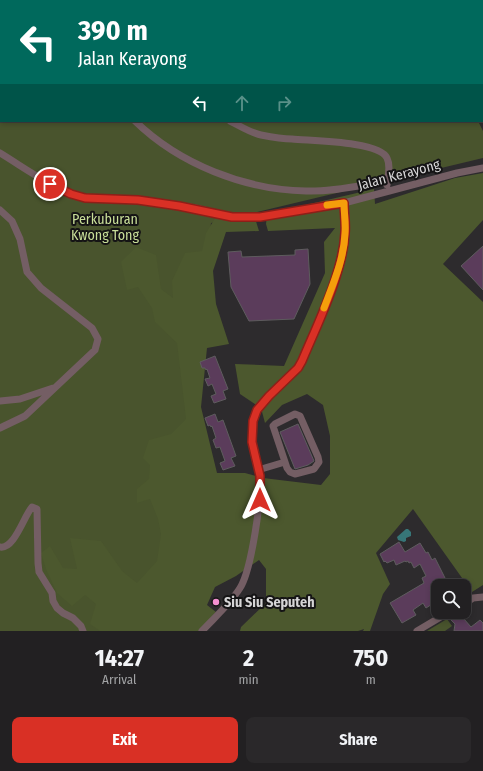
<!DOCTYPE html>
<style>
body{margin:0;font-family:"Fira Sans Condensed",sans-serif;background:#2a282a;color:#f1f3f6;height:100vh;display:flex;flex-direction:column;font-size:15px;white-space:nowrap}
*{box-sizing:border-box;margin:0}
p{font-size:13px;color:#a2a3a5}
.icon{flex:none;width:22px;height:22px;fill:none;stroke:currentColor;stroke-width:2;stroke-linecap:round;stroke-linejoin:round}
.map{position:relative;height:631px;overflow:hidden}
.panel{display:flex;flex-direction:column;background:#222022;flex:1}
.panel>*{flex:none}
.top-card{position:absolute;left:0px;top:0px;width:483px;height:122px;box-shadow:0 2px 6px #0003,0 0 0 1px #3f3e40;background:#00695c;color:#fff;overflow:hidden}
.buttons{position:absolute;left:431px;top:579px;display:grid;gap:8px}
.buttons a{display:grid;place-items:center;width:40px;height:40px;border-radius:8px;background:#222022;box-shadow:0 2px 6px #0003,0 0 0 1px #3f3e40;font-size:20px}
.pin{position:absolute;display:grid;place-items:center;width:34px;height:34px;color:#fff;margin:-17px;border:2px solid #fff;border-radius:50%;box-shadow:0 1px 4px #0007}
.me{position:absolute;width:44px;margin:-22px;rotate:0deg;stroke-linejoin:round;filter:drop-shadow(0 0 3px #0008)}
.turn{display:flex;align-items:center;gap:14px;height:84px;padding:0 12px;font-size:18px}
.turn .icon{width:52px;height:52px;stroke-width:2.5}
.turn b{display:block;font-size:28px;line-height:34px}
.lanes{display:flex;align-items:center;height:38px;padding:0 12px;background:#0003;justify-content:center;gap:20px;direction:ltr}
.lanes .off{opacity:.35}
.eta{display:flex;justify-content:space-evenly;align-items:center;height:68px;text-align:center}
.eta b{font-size:24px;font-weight:700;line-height:28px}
.button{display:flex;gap:8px;margin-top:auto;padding:8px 12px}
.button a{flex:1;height:46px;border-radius:8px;background:#d93025;color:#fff;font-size:16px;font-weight:700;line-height:46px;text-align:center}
.button a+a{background:#2a282a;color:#f1f3f6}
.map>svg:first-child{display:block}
</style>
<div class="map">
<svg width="483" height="631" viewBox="0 0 483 631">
<rect width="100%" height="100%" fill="#2d2b2d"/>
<path fill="#49542d" d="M0 0H349L1 1V121H478L483 131V158L211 223 185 540 122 631H0Z
M447 619 452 626 445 631H427Z"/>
<path fill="#4c582e" d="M482 13H483V106L482 105Z
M483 173V220L443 264 483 302V585L472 592 413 509 376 553 390 584 383 594 370 631H363L364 629 358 631H240L241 627 266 603V569L259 560 236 576 215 587 207 605 216 612 199 631H100L90 624 96 604 85 595 72 606 57 593 46 569 41 553 50 546 63 568 77 569 70 538 101 541 122 571 137 583 157 561 161 534 158 519 150 499 137 503V489L149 479 150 465 143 458 149 440 171 434 186 419 177 343 155 322 152 308 138 287 127 290 121 262 136 247 156 255 161 289 173 298 172 281 185 253 202 251 206 233 217 215H254L259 231 226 232 213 271 216 304 229 344 207 348 201 407 217 473H245L263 478 321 485 330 474V436L323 405 307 394 282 405 265 423 261 408 240 394 235 364 284 366 325 273 324 242 335 228 268 231 266 224 267 214 374 189 375 204 455 178Z"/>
<path fill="#377678" d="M406 529H408L411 532V536L406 538V541L404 542 398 540 397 537Z"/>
<path fill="#5b3c5b" stroke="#5e5c5e" d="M483 246V290L461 266Z
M308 249 310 284 294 319 249 321 231 287 228 252 241 251 242 257 295 255V250Z
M215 356 228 389 223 391 226 399 214 403 211 396 216 394 212 384 208 386 205 379 210 378 207 369 206 370 205 368H202L200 362Z
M215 414 218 422 223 420 236 456 231 458 235 466 223 470 220 463 225 461 220 447 216 448 213 440 216 438 212 426 211 427 210 425 208 426 205 418Z
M298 424 314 461 308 465 295 469 280 432Z
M399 542 405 552 420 543 426 553 428 552 432 560 435 558 446 580 430 590 437 601 426 608 423 603 413 610 416 615 402 623 390 603 424 583 422 578 426 576 420 564 414 568 411 562 409 563 408 561 406 562 405 561 396 565 394 560 387 563 385 561 384 562 380 554Z
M458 612H466L469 615 464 619 471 627 480 620 483 623V631H454L455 624 449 618Z"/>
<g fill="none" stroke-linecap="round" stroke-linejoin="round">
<path stroke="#745e64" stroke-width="7" d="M36 0 37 1
M122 0 123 1
M225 0V1
M467 0V1
M305 1V0
M482 25 483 26
M482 112 483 113
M135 121C179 164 245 190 306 191 333 192 361 185 388 181
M230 121C240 126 251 133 261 135 271 137 282 139 292 139 310 141 379 141 387 158 391 166 388 177 387 185
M0 153C23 167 46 184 71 194 93 202 117 198 140 201 158 203 177 204 195 208 218 213 235 219 260 217L344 203 457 173 483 168
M0 210 12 221 20 239 27 272 41 288 92 328 98 339 95 350 25 416 0 428
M0 401 20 399 53 388
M295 414 300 416 318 457 319 462 314 469 295 474 290 472 287 468 273 426 275 424Z
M258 470 285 462
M0 547C14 550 24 516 32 507L37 509 38 563 39 572 52 593 53 601 57 608 63 613 73 618 81 626 83 631
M464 604 473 598 483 597
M202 631C215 617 230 604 240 588 251 571 263 495 259 475 256 457 249 440 253 422 260 395 289 383 302 361 317 325 343 273 345 233 346 223 344 213 344 203
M417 631 449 612"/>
</g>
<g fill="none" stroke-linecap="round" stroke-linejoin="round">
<g stroke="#8d1f18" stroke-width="10">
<path id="route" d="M50 184 71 194 85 198 138 200 179 206 232 217H260L344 203C344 213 346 223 345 233 343 273 317 325 302 361L298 368 269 396 257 410 253 421 252 442 260 476V500"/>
</g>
<use href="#route" stroke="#d93025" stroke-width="7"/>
<path stroke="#f59e0b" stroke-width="7" d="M324 308C333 284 344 259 345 234 346 223 344 213 344 203L327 205"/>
</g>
<circle fill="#f590d1" stroke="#151415" stroke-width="1.5" cx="216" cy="602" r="4"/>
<g text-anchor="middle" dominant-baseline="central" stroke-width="4" stroke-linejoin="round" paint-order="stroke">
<g font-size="14" fill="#d6d5d6" stroke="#151415">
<text transform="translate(399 175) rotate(-15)">Jalan Kerayong</text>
</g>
<g font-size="14" fill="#c9df99" stroke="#151415">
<text x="105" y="219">Perkuburan<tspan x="105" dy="16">Kwong Tong</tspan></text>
</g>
<g font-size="14" font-weight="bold" fill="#d6d5d6" stroke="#151415" text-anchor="start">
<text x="224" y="602">Siu Siu Seputeh</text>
</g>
</g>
</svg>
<div class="buttons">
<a><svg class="icon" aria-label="search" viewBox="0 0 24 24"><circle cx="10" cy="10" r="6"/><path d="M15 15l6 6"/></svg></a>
</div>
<div class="pin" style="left:50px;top:184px;background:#d93025"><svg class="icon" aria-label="arrive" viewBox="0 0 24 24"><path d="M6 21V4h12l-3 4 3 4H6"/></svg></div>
<svg class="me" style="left:260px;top:500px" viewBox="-20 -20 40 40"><path d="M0-17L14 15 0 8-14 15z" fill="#d93025" stroke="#fff" stroke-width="4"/></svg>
<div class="top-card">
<div class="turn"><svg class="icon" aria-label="left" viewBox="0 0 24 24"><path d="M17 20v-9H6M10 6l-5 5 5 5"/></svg><div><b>390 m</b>Jalan Kerayong</div></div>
<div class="lanes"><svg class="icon" aria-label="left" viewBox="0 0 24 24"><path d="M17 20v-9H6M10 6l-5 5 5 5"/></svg><svg class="icon off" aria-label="ahead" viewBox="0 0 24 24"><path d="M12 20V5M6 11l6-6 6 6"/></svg><svg class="icon off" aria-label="right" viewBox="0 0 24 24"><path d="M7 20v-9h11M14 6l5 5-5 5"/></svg></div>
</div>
</div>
<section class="panel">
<div class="eta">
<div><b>14:27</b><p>Arrival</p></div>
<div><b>2</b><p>min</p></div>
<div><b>750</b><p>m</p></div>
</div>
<div class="button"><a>Exit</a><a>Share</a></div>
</section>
